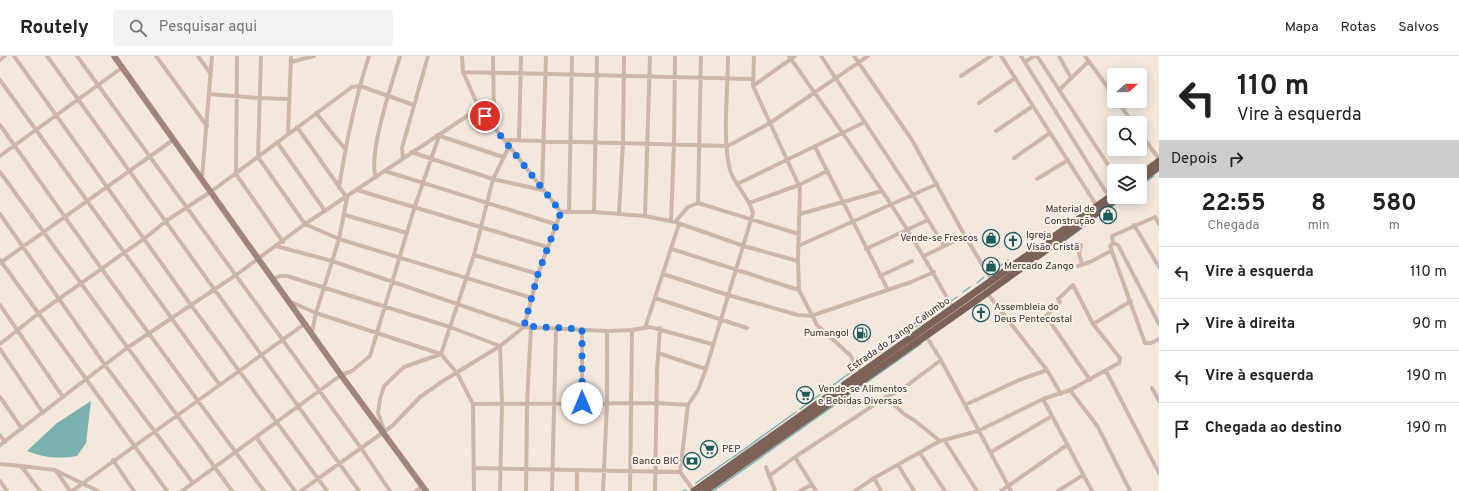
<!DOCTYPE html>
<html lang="pt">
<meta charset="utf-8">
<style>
body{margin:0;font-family:Overpass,sans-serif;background:#f2f2f2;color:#222;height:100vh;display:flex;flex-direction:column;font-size:15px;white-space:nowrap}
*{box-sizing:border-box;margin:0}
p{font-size:13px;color:#767676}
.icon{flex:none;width:22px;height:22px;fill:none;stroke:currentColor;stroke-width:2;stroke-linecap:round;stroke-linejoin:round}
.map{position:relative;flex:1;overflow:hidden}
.details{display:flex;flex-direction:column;background:#fff;width:300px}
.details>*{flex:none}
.banner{background:#fff;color:#222;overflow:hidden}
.needle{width:26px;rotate:69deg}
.controls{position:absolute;left:1107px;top:12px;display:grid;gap:8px}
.controls a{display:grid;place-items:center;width:40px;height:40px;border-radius:4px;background:#fff;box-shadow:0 2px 10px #0003;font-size:20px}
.pin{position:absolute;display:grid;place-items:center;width:34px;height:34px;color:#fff;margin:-17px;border:2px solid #fff;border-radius:50%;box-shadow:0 1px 4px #0007}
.me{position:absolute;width:44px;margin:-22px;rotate:0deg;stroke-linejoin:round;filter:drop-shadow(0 0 3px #0008)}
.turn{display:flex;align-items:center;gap:14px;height:84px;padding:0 12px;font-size:18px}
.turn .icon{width:52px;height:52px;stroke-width:2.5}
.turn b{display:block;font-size:28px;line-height:34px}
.then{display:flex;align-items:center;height:38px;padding:0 12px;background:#0003;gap:8px;font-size:15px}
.eta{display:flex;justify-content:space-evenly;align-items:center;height:68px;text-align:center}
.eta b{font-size:24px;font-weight:700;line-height:28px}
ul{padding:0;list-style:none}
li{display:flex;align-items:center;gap:12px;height:52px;padding:0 12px;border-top:1px solid #e0e0e0}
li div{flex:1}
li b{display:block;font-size:15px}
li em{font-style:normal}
header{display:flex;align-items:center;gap:24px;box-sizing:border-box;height:56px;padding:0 20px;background:#fff;border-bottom:1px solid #e0e0e0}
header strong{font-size:19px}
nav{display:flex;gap:22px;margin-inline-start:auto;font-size:14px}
.search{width:280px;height:36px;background:#f2f2f2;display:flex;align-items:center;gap:10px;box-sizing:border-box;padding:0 14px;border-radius:4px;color:#767676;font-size:15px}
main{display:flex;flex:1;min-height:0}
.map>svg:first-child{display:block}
</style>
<header>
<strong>Routely</strong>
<div class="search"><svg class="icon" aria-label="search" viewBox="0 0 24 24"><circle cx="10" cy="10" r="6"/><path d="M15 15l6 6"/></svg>Pesquisar aqui</div>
<nav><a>Mapa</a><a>Rotas</a><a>Salvos</a></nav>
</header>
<main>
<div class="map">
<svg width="1159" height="435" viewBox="0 0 1159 435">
<rect width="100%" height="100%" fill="#f4e8de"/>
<path fill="#7bb2b0" d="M91 345 86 387 77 400C59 403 44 402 27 395L57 367Z"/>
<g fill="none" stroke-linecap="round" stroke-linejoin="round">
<path stroke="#7bb2b0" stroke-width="1.5" d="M1140 130 1154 120
M1102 158 1125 141
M1093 165 1095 164
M1066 184 1089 167
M992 216 1008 204
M977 227 984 221
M963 236 970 231
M951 245 957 241
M914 272 943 252
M902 280 909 276
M870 304 891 288
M800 353 850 317
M732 402 796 356
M696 427 730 403
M683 435 686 434
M713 435 921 288"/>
<path stroke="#cdb6a9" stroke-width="4" d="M14 0 191 249 327 435
M47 0 359 435
M77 0 361 392 390 435
M156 0 207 70
M198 0 210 17
M237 0 236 118 283 186
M261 0 258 101 305 168 339 183 532 242
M462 0 463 16 479 52 561 156
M754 0 753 30 800 132 798 205 799 234 817 269 850 299 862 317
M789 0C846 82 906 164 953 253
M821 0 913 139 944 190
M854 0 912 84 965 180 991 223
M1001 0 1097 150
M1021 0 1109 141
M1037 0 1114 118
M1059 0 1071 22
M1085 0 1114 40
M0 4 5 0
M291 6 314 0
M1025 6 1034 0
M463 16 753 23
M961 20 991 0
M0 24 219 328
M753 30 795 0
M1059 34 1089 5
M209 38 260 42 288 43
M1117 45 1133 67
M979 47 1015 22
M316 57 345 93
M491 67 494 61 493 0
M0 69 101 212 264 435
M297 71 347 142 339 183 316 257 312 276
M996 75 1033 50
M1140 77 1159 103
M288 78 291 0
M437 79 503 101
M504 84 728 90 770 67 868 0
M519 84 521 0
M277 86 325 155
M815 91 888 234
M411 96 493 123 542 134 546 0
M0 100 123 11
M403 102 402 92 428 0
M1014 102 1050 77
M385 115 555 168
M0 116 232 435
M376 121C367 100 393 24 400 0
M202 122 212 0
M1037 123 1068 104
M737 128 865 66
M339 132C346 87 355 43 369 0
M357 134 547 191
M698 147 701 0
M749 147 799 129 827 115
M561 156H594L645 160 675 166 744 190 798 205
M569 156 572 0
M594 156 597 0
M619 157 623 86 624 0
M0 158 105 309 193 427
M800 158 882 135
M345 159 407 177
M645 160 650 0
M671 165 674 88 675 0
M675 166 688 151 698 147 799 178
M1159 168 1155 161 1112 180 1113 187 1110 190 1145 287H1151L1159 283
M1134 169 1159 211
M1113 187 1118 189 1159 268
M1081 189 1079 198 1082 208
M276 190 332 205 524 271 607 275 632 274 650 271 712 288
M798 190 937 128
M672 193 799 234
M866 193 928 164
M474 199 538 218
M924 200 965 180
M0 204 167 435
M0 207 173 84
M1078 210 1090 206 1111 195
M663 218 728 239 798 259 811 260 911 226 934 216
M880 220 912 205
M273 223 280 220H287L450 271 500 290 502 347 500 435
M987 237 1047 314 1061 338
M655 242 747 272
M291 246 316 257 441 298 457 317 473 348 474 435
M0 249 63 341
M1093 268 1131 245
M645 272 679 168
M926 280 941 304 1011 435
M0 288 39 257 145 182 166 165 212 135 352 31 360 30 414 49
M0 293 43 357
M658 297 706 313
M1106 315 1159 417
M1152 332 1159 345
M1070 334 1098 371 1130 435
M0 341 22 373
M886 341 904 358 914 364 940 385
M1043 343 1092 435
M582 347V273
M473 348 657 347 688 349
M965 349 1019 324 1047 314
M384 375 378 357 380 343 384 330 404 311 441 298 474 199 493 123 509 91
M0 379 5 386
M256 381 295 435
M945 385 977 435
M0 389 127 292 236 219 305 168 479 52
M991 396 1052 360
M920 397 945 435
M795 401 886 341 901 334 941 304
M113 404 134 435
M0 408 21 410 40 435
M898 409 914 435
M21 410 55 414 98 435
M766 411 775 435
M474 412 680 416
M56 415 70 435
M769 420 795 401 816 435
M874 422 881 435
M0 425 7 435
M72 435 306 267
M182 435 341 319 352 315 370 300 414 153 439 80
M301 435 392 370 420 341 443 325 500 290 524 271 538 218 561 156
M416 435 423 430
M526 435 527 347 531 272
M552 435 556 273
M577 435V414
M603 435 607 347V275
M630 435 632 274
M655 435 657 316 660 272
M694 435 680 416 688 349 698 334 706 313 753 157C749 141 735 130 730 114 722 83 728 33 728 0
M800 435 811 429
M855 435 874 422 940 385 978 375 1043 343 1070 334 1119 307 1120 302 1093 268 1073 229 1058 243 1060 246 1046 260 1090 324
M1001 435 1067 389
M1058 435 1083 419"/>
<path stroke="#a1857a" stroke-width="6" d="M114 0 341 319 426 435"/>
<path stroke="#7c6259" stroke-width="7" d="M1140 119 1159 105
M1140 125 1159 111
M694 435 1114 138
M705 435 987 237 1119 141"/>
</g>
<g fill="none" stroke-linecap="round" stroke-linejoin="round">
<path stroke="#1a73e8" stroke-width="7" stroke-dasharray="0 12.6" d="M485 60 561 156 538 218 524 270 582 273V347"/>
</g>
<defs>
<g id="shop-ring" transform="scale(0.9)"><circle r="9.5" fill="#fbf2eb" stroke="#1c5d5c" stroke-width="1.5"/><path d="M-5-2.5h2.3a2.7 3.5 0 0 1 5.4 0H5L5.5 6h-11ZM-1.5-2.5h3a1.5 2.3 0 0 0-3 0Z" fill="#1c5d5c"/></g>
<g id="church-ring" transform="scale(0.9)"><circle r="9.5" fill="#fbf2eb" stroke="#1c5d5c" stroke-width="1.5"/><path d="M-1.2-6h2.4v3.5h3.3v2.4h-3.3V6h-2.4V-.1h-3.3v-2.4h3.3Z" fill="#1c5d5c"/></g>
<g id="fuel-ring" transform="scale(0.9)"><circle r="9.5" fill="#fbf2eb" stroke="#1c5d5c" stroke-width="1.5"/><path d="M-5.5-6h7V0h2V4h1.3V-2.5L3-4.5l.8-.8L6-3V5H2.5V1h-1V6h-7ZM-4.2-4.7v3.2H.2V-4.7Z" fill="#1c5d5c"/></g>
<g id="supermarket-ring" transform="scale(0.9)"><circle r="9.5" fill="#fbf2eb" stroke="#1c5d5c" stroke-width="1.5"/><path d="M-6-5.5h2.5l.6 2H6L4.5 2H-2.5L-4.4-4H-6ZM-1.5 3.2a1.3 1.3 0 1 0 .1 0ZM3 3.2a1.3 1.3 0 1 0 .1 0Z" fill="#1c5d5c"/></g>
<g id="bank-ring" transform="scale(0.9)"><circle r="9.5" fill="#fbf2eb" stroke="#1c5d5c" stroke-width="1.5"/><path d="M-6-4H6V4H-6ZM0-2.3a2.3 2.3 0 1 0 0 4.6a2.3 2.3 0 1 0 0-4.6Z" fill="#1c5d5c"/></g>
</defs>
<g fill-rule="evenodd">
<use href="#shop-ring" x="1108" y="159"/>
<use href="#shop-ring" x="991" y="182"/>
<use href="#church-ring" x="1013" y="185"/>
<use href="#shop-ring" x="991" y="210"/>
<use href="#church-ring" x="981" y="257"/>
<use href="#fuel-ring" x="862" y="277"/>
<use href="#supermarket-ring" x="805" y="339"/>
<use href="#supermarket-ring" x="709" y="393"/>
<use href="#bank-ring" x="692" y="405"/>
</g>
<g text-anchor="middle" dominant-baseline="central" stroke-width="4" stroke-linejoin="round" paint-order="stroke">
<g font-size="10" fill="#392d29" stroke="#fbf2eb" text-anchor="start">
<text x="1095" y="153" text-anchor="end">Material de<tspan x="1095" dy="12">Construção</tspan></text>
<text x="1026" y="179">Igreja<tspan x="1026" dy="12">Visão Cristã</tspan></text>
<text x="978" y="182" text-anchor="end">Vende-se Frescos</text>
<text x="1004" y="210">Mercado Zango</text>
<text x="994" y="251">Assembleia do<tspan x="994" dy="12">Deus Pentecostal</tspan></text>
<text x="849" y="277" text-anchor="end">Pumangol</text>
<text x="818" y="333">Vende-se Alimentos<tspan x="818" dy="12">e Bebidas Diversas</tspan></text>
<text x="722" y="393">PEP</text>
<text x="679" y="405" text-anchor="end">Banco BIC</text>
</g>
<g font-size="10" fill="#392d29" stroke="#fbf2eb">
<text transform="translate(899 279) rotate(-35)">Estrada do Zango-Calumbo</text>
</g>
</g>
</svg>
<div class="controls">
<a><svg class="needle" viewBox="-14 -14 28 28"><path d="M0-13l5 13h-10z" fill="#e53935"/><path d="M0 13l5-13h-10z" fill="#767676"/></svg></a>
<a><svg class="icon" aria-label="search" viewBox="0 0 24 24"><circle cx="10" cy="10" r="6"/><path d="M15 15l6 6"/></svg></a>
<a><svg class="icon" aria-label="layers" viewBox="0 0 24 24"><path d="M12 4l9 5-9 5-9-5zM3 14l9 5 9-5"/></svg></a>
</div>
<div class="pin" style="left:485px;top:60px;background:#d93025"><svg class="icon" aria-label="arrive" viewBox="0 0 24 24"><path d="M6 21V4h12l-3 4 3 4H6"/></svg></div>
<svg class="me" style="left:582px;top:347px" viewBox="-20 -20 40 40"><circle r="19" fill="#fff"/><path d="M0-13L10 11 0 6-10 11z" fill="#1a73e8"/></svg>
</div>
<section class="details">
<div class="banner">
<div class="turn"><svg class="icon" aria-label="left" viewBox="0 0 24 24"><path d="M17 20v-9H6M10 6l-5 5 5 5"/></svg><div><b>110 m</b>Vire à esquerda</div></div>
<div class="then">Depois<svg class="icon" aria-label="right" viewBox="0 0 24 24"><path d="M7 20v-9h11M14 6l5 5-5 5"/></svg></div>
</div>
<div class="eta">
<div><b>22:55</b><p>Chegada</p></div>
<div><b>8</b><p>min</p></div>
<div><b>580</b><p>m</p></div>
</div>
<ul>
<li><svg class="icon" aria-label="left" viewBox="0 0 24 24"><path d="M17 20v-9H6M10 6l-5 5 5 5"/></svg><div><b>Vire à esquerda</b></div><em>110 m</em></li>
<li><svg class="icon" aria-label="right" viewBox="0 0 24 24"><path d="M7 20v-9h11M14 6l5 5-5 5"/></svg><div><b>Vire à direita</b></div><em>90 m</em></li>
<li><svg class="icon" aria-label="left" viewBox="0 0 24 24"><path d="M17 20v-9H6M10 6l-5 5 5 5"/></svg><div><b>Vire à esquerda</b></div><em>190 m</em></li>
<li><svg class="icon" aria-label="arrive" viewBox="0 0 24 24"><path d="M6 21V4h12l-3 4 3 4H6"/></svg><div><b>Chegada ao destino</b></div><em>190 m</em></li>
</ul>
</section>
</main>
